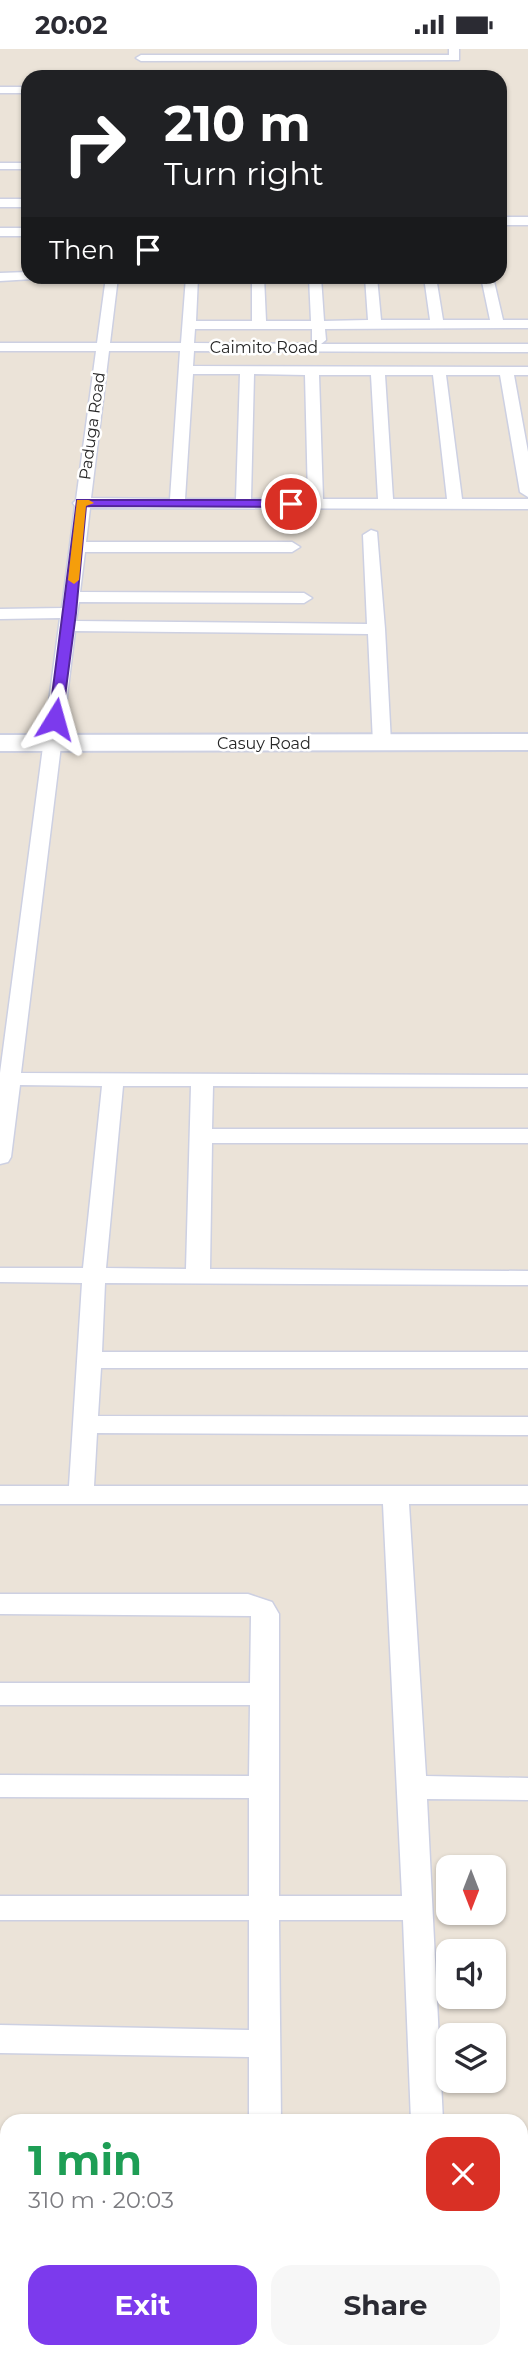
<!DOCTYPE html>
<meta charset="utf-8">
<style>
body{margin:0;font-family:Montserrat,sans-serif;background:#f7f7f7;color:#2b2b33;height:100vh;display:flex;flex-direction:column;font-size:26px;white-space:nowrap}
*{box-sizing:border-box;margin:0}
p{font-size:23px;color:#7c7c81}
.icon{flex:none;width:38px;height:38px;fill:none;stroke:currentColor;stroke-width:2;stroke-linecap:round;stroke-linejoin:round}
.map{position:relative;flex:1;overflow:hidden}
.sheet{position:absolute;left:0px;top:2065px;width:528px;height:245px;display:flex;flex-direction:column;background:#fff;border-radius:21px 21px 0 0;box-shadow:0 2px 5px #0004}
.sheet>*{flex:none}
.top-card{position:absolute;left:21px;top:21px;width:486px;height:214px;border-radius:21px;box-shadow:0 2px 5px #0004;background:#202124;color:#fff;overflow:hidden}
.needle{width:46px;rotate:180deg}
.fabs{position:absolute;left:436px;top:1806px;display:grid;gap:14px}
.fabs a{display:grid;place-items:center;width:70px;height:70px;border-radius:14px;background:#fff;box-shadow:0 2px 5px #0004;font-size:35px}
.pin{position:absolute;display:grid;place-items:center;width:60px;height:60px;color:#fff;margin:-30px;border:4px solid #fff;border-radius:50%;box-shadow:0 2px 7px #0007}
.me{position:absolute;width:77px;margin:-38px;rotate:8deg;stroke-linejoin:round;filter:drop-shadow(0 0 5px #0008)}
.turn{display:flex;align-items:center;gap:24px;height:147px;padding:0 28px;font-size:32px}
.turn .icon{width:91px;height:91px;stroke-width:2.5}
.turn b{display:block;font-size:49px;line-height:60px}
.then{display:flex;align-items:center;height:66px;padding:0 28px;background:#0003;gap:14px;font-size:26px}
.round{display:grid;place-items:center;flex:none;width:74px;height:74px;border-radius:21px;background:#f7f7f7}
.headline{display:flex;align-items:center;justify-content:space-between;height:119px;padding:0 28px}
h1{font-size:42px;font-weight:700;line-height:52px;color:#1e9e55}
.primary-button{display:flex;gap:14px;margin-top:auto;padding:14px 28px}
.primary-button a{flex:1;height:80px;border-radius:21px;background:#7c3aed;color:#fff;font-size:28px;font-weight:700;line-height:80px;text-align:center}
.primary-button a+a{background:#f7f7f7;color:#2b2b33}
.status{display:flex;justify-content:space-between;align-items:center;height:49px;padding:0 35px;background:#fff;direction:ltr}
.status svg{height:19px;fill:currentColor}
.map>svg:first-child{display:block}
</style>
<div class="status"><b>20:02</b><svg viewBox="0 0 49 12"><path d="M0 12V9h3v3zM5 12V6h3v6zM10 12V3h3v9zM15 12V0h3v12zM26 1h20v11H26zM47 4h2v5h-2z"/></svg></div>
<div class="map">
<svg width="528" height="2310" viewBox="0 0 528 2310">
<rect width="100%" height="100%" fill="#ebe3d8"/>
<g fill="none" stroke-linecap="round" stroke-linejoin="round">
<g stroke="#cdd0e2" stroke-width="3">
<path id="street" d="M449 0H459V11L141 12 136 9 141 6H449Z
M0 38H28V44H0Z
M0 114H28V120H0Z
M0 150H28V158H0Z
M500 168H528V176H500Z
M0 179H28V187H0Z
M28 223V228H34L33 230 0 232V224Z
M106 228H118L110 294H181L186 228H198L196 272H252V228H264L266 272H311L309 228H321L324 272 368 271 365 228H377L381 271H430L424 228H436L443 271H490L481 228H493L503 271H528V279L325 280 326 291 321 295H528V303L194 302 193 317 528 318V326H514L528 403V448L520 443 500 326H446L462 450H528V460L90 459 86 493H292L300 498 292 503H85L80 543 304 544 312 549 304 554 79 553 76 572 367 575 363 486 371 481 377 483 385 580 391 694 382 699 373 694 368 585 75 582 21 1024 528 1026V1038L213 1037 212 1080H528V1094H212L210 1220 528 1222V1236L105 1234 102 1303H528V1319H101L98 1367 528 1368V1386L97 1384 94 1437H528V1455H409L426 1727 528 1729V1751L427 1750 443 2072H411L403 1871H279L281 2072H249V2008L0 2004V1976L249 1981V1871H0V1847H249V1749L0 1748V1726L249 1727 250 1656H0V1634H250L251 1567 0 1565V1545H248L272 1553 279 1565V1847H402L383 1455H0V1437H69L82 1234 0 1233V1219H83L102 1037 20 1036 11 1108 8 1113 0 1115V1024L60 569 0 570V560L62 559 75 457 73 454 76 451 96 302H0V294H97ZM195 280H312V291L317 295 194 294ZM109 302H180L170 450 91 449ZM193 325H240L236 450H185ZM254 325 305 326 308 450H251ZM319 326H371L378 450H323ZM385 326H433L447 450H393ZM123 1037H191L186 1220 106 1219Z
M0 2277H7V2303L19 2305 0 2309Z
M522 2281H528V2310H510L507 2303H522Z
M96 2303H132L131 2310H95Z
M248 2303H284V2310H248Z
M419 2303H455V2310H419Z"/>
</g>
<g stroke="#cdd0e2" stroke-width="4">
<path id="secondary" d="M528 685V701L0 702V686Z"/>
</g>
<use href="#street" fill="#fff" fill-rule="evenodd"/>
<use href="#secondary" fill="#fff" fill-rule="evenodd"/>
</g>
<path fill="#7c3aed" stroke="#51269a" stroke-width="2" d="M77 451H291L297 455 291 458 86 457 76 564 62 670 55 674 49 670Z"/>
<path fill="#f59e0b" d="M77 451H89L94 454 86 457 79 531 74 535 68 531Z"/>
<g text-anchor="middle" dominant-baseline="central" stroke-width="5" stroke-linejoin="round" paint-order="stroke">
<g font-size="16" fill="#272727" stroke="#fff">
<text x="264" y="298">Caimito Road</text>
<text transform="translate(92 377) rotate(-82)">Paduga Road</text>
<text x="264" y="694">Casuy Road</text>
</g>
</g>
</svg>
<div class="fabs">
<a><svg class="needle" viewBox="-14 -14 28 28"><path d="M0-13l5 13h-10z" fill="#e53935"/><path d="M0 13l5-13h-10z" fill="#7c7c81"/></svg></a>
<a><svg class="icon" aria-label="sound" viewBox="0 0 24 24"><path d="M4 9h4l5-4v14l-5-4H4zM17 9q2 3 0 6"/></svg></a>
<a><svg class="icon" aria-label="layers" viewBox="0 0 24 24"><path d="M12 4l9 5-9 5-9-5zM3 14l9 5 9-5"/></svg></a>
</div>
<div class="pin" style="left:291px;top:455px;background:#d93025"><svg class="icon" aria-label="arrive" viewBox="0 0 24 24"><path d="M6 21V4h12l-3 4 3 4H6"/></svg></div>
<svg class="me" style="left:55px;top:670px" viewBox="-20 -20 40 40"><path d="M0-17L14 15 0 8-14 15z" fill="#7c3aed" stroke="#fff" stroke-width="4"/></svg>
<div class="top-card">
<div class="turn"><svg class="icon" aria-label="right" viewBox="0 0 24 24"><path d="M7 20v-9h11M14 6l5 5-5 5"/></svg><div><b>210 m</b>Turn right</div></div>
<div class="then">Then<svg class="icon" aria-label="arrive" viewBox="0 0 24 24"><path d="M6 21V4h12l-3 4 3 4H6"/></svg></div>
</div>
<section class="sheet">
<div class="headline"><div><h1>1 min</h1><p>310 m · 20:03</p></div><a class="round" style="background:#d93025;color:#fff"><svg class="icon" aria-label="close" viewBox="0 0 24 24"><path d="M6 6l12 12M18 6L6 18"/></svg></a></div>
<div class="primary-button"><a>Exit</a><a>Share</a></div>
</section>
</div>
